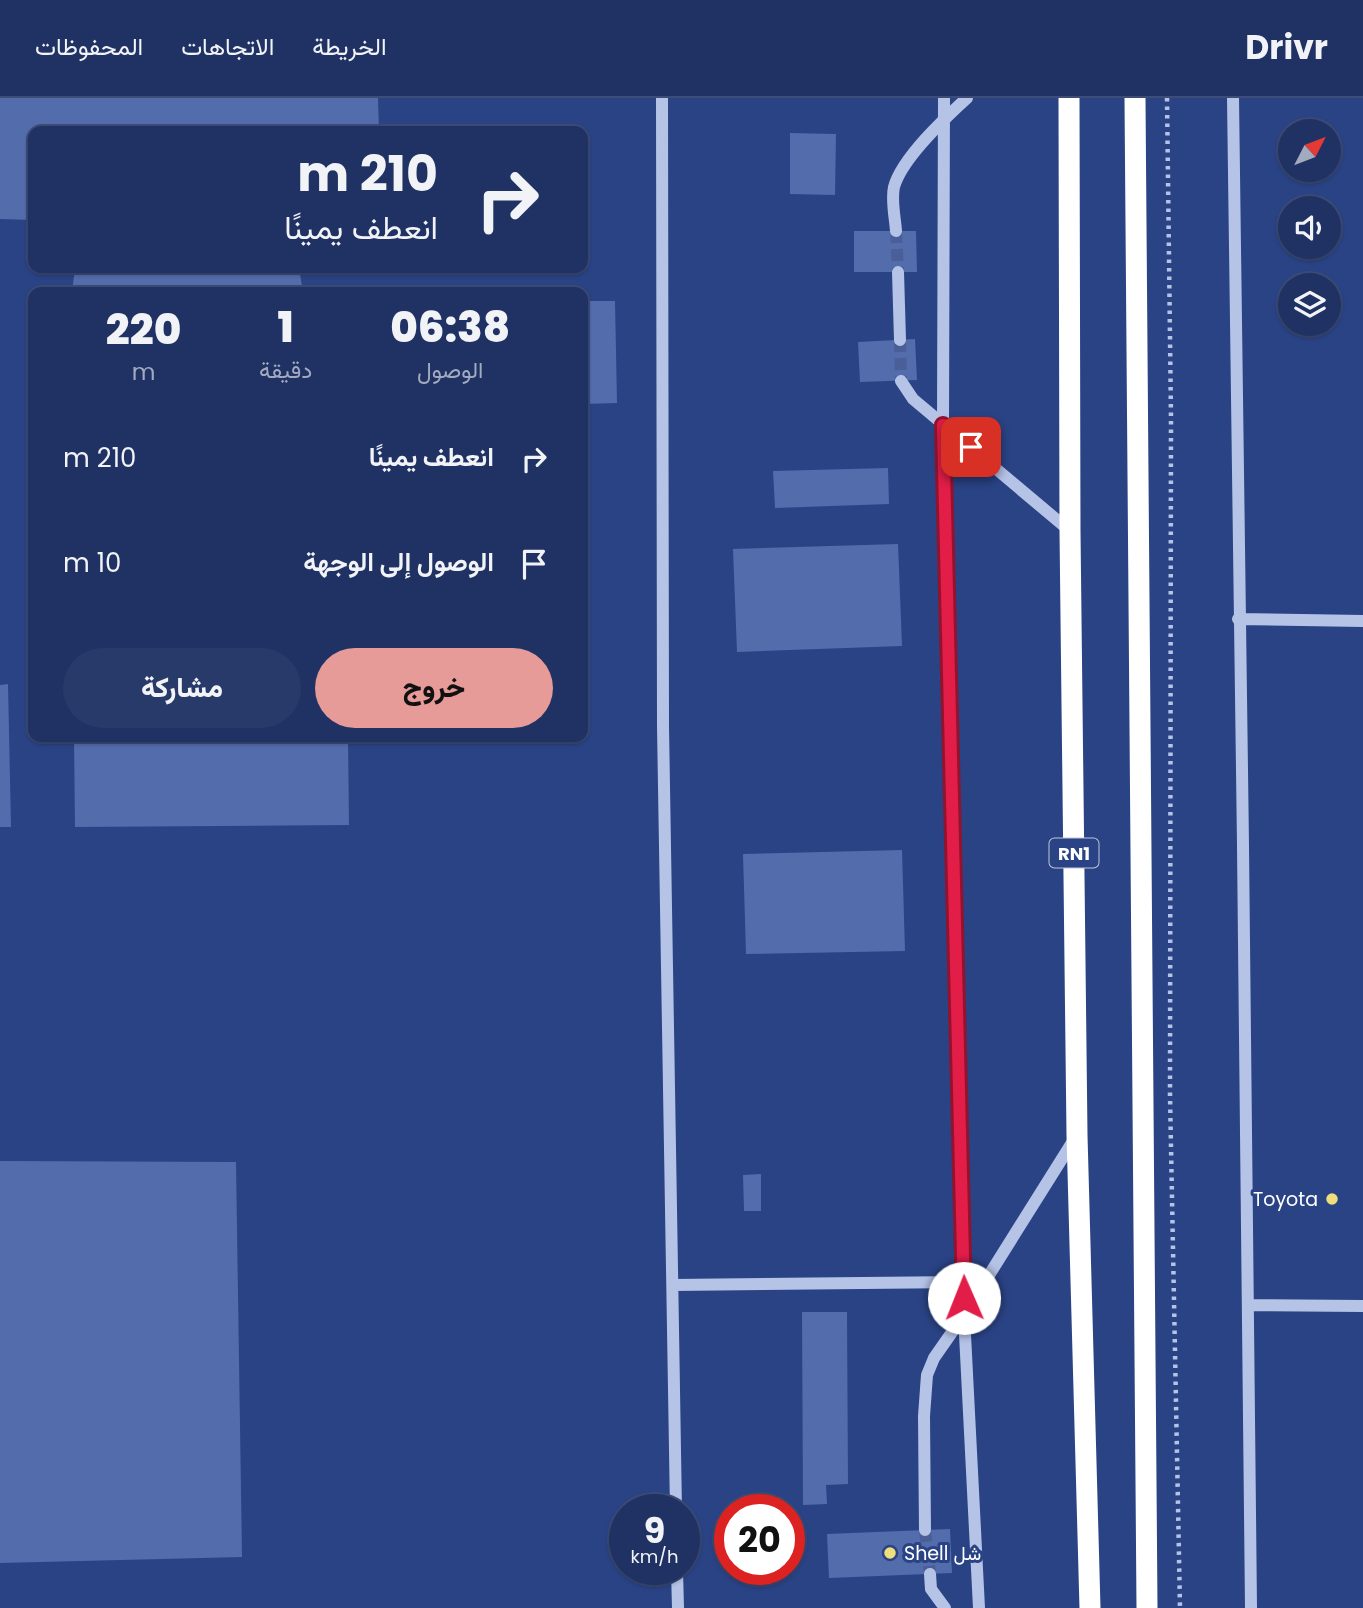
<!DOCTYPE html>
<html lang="ar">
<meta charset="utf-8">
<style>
body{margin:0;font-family:Poppins,Vazirmatn,sans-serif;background:#283a6a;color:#f1f3f6;direction:rtl;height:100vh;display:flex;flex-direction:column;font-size:26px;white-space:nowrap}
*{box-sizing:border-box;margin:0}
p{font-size:23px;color:#a2aabf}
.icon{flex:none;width:38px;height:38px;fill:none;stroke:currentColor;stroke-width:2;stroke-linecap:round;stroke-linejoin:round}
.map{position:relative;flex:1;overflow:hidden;direction:ltr}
.sheet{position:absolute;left:28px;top:189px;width:560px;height:455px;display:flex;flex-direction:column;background:#203264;border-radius:14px;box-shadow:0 2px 5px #0004,0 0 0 2px #3d4d78;direction:rtl}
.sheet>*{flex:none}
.guide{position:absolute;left:28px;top:28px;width:560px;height:147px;border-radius:14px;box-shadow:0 2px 5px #0004,0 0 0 2px #3d4d78;direction:rtl;background:#203264;color:#f1f3f6;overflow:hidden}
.needle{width:46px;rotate:48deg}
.tools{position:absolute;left:1278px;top:21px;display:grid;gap:14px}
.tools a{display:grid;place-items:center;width:63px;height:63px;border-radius:50%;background:#203264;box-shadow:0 2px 5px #0004,0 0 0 2px #3d4d78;font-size:35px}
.speed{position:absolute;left:609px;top:1396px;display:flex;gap:14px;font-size:35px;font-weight:700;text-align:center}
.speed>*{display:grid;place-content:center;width:91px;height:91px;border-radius:50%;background:#203264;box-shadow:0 2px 5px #0004,0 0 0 2px #3d4d78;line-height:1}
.speed small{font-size:18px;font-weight:400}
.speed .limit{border:10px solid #d22;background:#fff;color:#111}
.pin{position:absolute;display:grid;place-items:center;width:60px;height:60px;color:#fff;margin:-30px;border-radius:14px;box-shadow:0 4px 10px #0006}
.me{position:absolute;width:77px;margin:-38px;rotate:359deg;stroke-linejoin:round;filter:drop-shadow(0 0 5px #0008)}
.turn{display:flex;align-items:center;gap:24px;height:147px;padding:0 35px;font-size:32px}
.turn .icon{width:91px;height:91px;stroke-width:2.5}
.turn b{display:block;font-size:49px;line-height:60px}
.eta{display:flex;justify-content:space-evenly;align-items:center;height:119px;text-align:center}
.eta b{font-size:42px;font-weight:800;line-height:49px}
.button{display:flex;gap:14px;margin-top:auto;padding:14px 35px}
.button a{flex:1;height:80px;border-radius:42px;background:#e69b98;color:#111;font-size:28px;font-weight:800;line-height:80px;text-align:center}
.button a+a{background:#283a6a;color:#f1f3f6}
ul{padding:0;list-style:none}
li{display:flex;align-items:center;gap:21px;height:105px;padding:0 35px}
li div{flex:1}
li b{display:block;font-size:26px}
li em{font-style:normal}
header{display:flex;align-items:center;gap:42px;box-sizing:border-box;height:98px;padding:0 35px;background:#203264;border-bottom:2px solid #3d4d78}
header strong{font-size:33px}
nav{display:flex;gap:38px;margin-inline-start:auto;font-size:24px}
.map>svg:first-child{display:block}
</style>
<header>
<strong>Drivr</strong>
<nav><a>الخريطة</a><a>الاتجاهات</a><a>المحفوظات</a></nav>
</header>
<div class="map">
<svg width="1363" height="1510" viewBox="0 0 1363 1510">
<rect width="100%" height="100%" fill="#2a4385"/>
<path fill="#536cac" d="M0 0H378L379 33H33V122L0 121Z
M790 35 836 36 835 97 790 96Z
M854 133H916L917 174H854Z
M75 170H299L303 194H72Z
M583 203H615L617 305 583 306Z
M915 241 917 282 860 284 858 244Z
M888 370 889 406 775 410 773 373Z
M898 446 902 548 737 554 733 451Z
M8 586 11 729H0V587Z
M74 639H348L349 727 75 729Z
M902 752 905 853 746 856 743 756Z
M0 1063 236 1064 242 1459 0 1465Z
M761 1076V1113H744L743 1077Z
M802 1214H847L848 1386 826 1387 827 1406 803 1407Z
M950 1431 952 1475 829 1480 827 1436Z"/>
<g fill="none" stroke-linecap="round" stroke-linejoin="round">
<path stroke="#4a5f97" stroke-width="12" stroke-dasharray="12 6" stroke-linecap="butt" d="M896 133 898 174
M900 242 901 283
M925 1432 930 1476"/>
<path stroke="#b5c3e7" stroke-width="4.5" stroke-dasharray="3.5 5" stroke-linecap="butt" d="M1167 0 1171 319 1170 997 1180 1510"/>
<path stroke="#b5c3e7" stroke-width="12" d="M662 0 663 628 676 1412
M944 0 943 327 964 1217 979 1510
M1233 0C1238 503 1249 1007 1251 1510
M896 133C895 119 891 102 894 89 902 60 945 20 967 0
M898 174 900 242
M901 283 913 301 1070 433
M1238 521 1363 523
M673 1187 963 1184
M1249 1207 1363 1208
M925 1432 924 1318 927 1277 934 1260 964 1217 1075 1040
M677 1472 678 1510
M930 1476 931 1491 945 1510"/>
<path stroke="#fff" stroke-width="21" d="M1069 0 1070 433 1077 1037 1090 1510
M1135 0 1147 1510"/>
</g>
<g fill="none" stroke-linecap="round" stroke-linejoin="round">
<g stroke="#92132f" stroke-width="18">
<path id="route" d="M964 1200 943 327 971 349"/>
</g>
<use href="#route" stroke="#e11d48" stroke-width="12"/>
</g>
<g fill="#eedf7c" stroke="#2a4385" stroke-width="2.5">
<circle cx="1332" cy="1101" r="7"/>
<circle cx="890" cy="1455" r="7"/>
</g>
<g text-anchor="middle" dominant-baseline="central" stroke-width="6" stroke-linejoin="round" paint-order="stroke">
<rect fill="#2a4385" stroke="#bfc7da" stroke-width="2" x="1049.5" y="740.5" width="49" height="29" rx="5"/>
<g font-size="18" font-weight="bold" fill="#fff">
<text x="1074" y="755">RN1</text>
</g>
<g font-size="19" fill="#fff" stroke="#2a4385" text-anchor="end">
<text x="1318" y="1101">Toyota</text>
<text x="904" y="1455" text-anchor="start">Shell شل</text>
</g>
</g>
</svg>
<div class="tools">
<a><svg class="needle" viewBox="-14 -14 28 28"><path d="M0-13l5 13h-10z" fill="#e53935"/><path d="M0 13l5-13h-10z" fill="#a2aabf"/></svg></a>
<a><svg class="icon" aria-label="sound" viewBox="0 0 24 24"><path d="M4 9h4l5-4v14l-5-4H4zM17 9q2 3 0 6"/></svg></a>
<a><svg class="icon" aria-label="layers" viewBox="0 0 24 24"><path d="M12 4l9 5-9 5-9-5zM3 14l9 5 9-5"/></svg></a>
</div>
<div class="speed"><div>9<small>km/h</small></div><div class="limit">20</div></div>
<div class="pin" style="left:971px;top:349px;background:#d93025"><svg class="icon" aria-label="arrive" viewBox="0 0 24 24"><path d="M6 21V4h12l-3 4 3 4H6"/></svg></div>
<svg class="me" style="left:964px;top:1200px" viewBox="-20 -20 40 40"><circle r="19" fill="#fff"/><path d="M0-13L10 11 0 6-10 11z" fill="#e11d48"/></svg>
<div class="guide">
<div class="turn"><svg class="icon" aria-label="right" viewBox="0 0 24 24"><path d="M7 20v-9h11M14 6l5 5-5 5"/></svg><div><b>210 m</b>انعطف يمينًا</div></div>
</div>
<section class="sheet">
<div class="eta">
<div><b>06:38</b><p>الوصول</p></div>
<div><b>1</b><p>دقيقة</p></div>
<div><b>220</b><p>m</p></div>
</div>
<ul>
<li><svg class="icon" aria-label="right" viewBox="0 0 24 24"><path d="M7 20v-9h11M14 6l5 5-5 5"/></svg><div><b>انعطف يمينًا</b></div><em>210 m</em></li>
<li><svg class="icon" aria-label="arrive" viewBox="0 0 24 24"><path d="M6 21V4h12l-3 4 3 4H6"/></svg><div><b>الوصول إلى الوجهة</b></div><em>10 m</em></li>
</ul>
<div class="button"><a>خروج</a><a>مشاركة</a></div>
</section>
</div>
